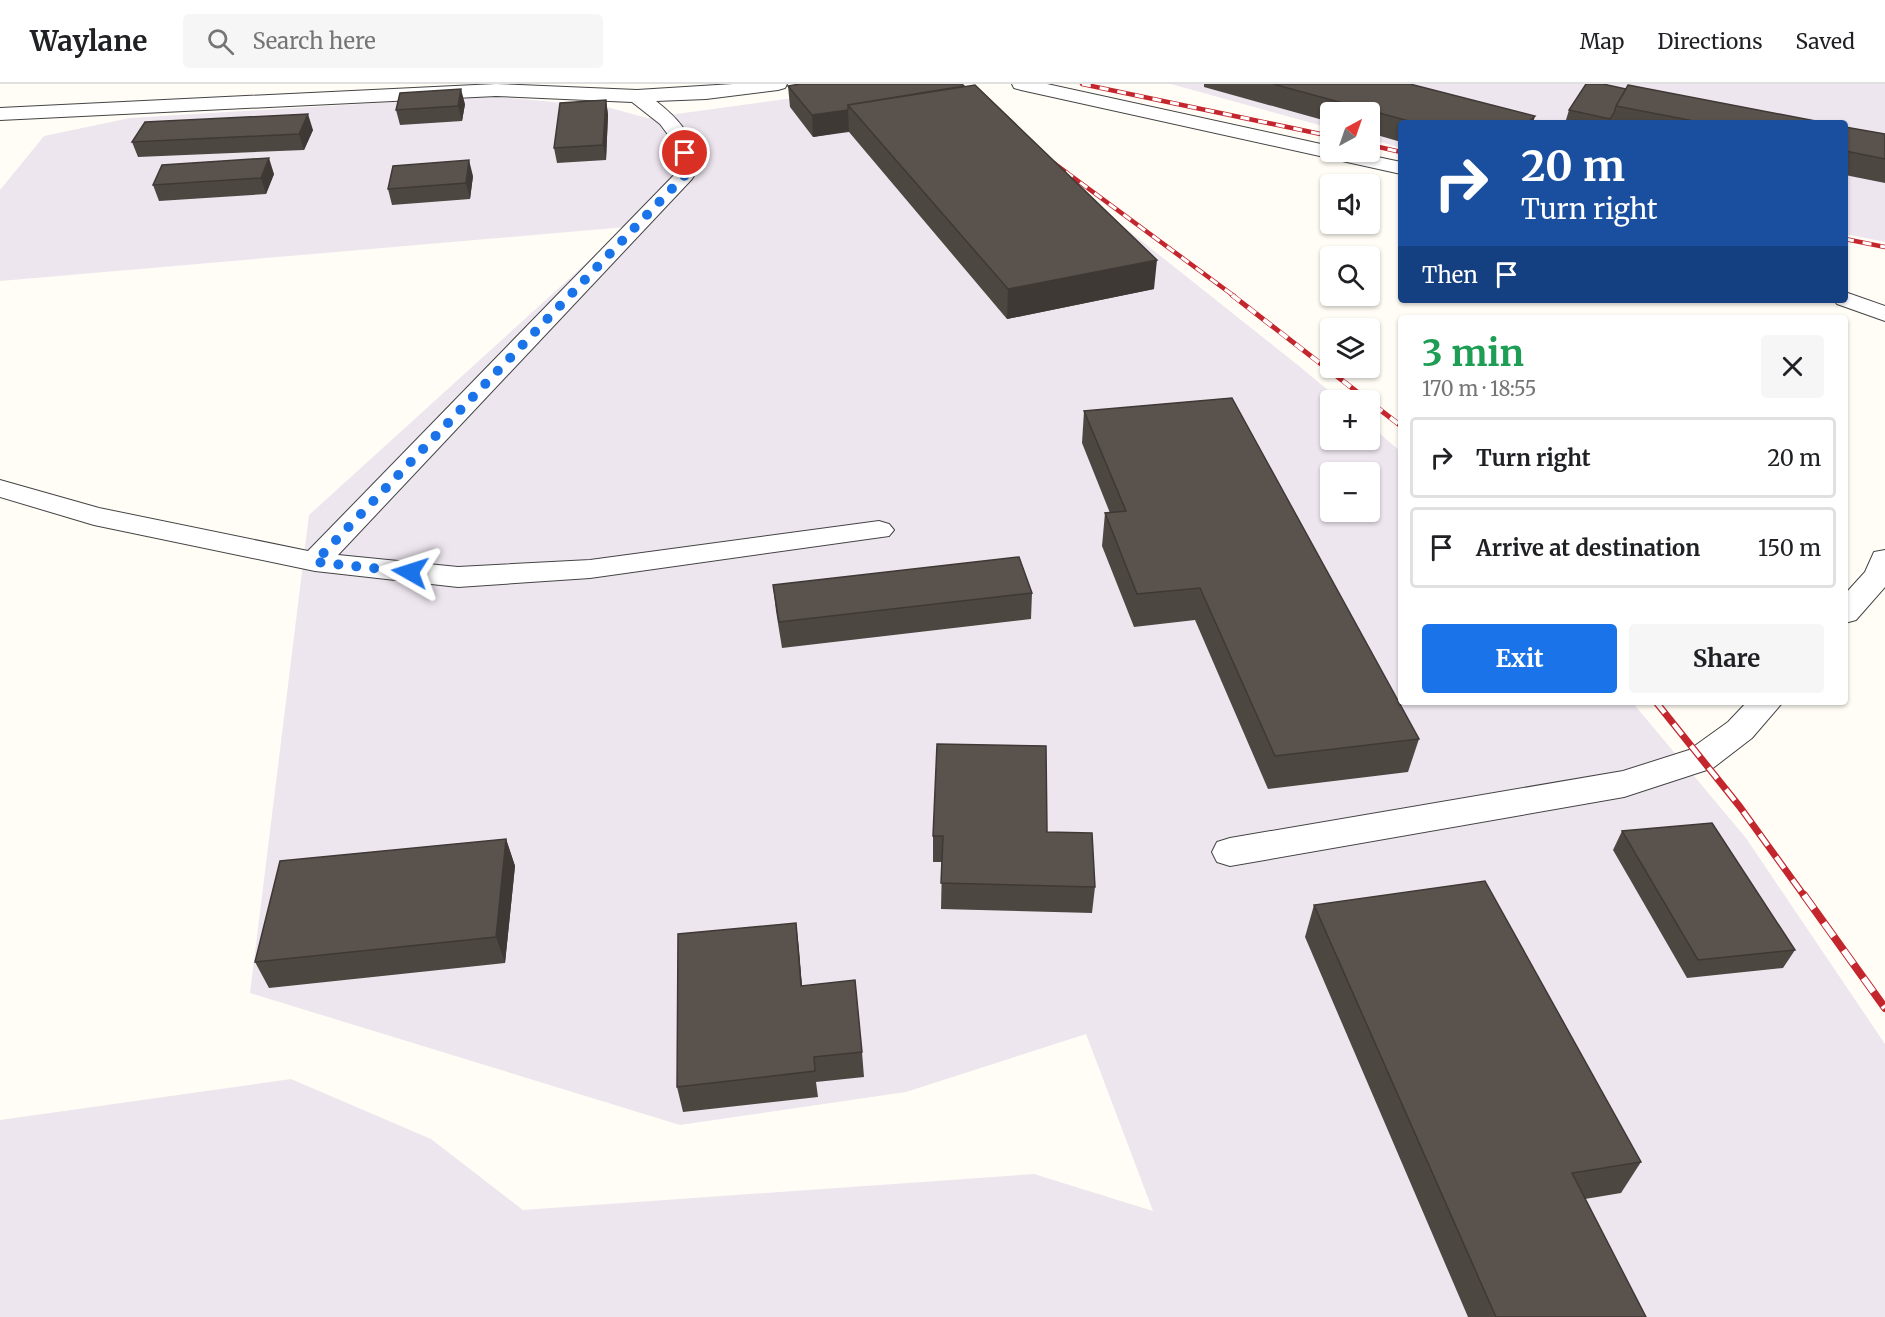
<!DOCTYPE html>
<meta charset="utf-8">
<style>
body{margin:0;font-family:Merriweather,serif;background:#f6f6f6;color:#202124;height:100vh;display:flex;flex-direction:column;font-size:22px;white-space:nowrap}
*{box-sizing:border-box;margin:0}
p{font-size:20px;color:#757577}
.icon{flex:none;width:33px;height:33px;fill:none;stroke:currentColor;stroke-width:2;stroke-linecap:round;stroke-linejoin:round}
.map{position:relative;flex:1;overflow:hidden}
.side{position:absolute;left:1398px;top:231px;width:450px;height:390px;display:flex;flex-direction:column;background:#fff;border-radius:6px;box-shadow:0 2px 4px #0004}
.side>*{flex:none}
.top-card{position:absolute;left:1398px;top:36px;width:450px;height:183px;border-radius:6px;box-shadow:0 2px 4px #0004;background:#1a4fa0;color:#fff;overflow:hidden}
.needle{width:39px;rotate:40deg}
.buttons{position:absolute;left:1320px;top:18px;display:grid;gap:12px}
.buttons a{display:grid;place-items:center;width:60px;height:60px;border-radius:6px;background:#fff;box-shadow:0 2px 4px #0004;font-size:30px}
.pin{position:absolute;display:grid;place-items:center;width:51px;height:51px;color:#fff;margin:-26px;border:3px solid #fff;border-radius:50%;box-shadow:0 2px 6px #0007}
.me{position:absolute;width:66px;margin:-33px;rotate:276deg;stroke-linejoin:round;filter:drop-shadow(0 0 4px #0008)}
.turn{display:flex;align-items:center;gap:21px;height:126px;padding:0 24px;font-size:27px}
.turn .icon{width:78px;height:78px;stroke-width:2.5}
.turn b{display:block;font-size:42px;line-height:51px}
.then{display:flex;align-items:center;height:57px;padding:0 24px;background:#0003;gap:12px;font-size:22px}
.round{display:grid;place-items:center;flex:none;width:63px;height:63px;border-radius:6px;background:#f6f6f6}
.head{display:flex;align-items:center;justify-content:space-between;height:102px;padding:0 24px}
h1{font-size:36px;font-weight:700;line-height:45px;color:#1e9e55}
.action{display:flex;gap:12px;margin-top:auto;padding:12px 24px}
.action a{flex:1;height:69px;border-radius:6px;background:#1a73e8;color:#fff;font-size:24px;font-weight:700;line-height:69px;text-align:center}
.action a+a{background:#f6f6f6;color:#202124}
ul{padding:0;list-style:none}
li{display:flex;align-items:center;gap:18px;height:81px;margin:0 12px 9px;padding:0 12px;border:3px solid #e0e0e0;border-radius:6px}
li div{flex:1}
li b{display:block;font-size:22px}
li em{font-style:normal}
header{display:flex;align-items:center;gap:36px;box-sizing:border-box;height:84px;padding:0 30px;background:#fff;border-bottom:2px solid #e0e0e0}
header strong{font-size:28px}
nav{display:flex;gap:33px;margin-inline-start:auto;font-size:21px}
.search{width:420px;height:54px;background:#f6f6f6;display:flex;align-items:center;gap:15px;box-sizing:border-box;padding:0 21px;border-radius:6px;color:#757577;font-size:22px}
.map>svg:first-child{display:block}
</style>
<header>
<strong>Waylane</strong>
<div class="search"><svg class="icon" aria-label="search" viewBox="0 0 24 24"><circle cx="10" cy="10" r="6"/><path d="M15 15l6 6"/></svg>Search here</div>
<nav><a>Map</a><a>Directions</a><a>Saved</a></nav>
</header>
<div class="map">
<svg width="1885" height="1233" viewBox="0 0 1885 1233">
<rect width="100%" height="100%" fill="#fffdf5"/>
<path fill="#eee6ef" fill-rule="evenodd" d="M897 0H944L1299 282 1340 316H1330V356H1370V341L1401 368V618H1632L1746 754 1885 960V1233H0V1036L291 995 431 1055 523 1126 1034 1090 1153 1127 1086 950 906 1008 680 1041 250 909 309 431 626 143 0 197V106L44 52 130 34 490 12 607 23 647 34ZM1330 388H1370V428H1330Z
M1171 0H1885V158L1845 150V39H1401V64L1370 55V28H1330V44Z"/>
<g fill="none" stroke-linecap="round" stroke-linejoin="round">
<g stroke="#444" stroke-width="2">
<path id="minor" d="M496 0 637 6 733 0H787L785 4 778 6 706 15 656 17C676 33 693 49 695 77 696 84 696 90 692 95L338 471 458 483 590 476 879 437 889 440 894 446 889 452 590 494 458 503 315 487 94 441 0 413V396L99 424 308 467 675 90 672 62 669 52 660 40 632 18 496 12 0 36V24Z
M1012 0H1047L1330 62V68H1354L1401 78V90L1021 6 1014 4Z
M1845 208 1885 222V237L1837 220 1834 216H1845Z
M1885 466V503L1856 536 1845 539V510L1865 488 1874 468Z
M1747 618H1783L1752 654 1713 684 1624 713 1230 782 1217 778 1212 768 1217 758 1230 754 1623 687 1689 666 1728 638Z"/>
</g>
<use href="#minor" fill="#fff" fill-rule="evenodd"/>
<g stroke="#c4262e" stroke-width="4.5">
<path id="rail-far3" d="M1082 0 1330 52
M1370 61 1401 68
M1051 77 1234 212
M1845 155 1885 163"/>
</g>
<g stroke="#c4262e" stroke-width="5">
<path id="rail-far2" d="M1232 211 1401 342"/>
</g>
<g stroke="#c4262e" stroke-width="7">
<path id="rail-far1" d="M1656 618 1740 723 1805 813"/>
</g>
<g stroke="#c4262e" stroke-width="8">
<path id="rail" d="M1804 811 1885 924"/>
</g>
<use href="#rail-far3" stroke="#fff" stroke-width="3" stroke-dasharray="9" stroke-linecap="butt"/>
<use href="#rail-far2" stroke="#fff" stroke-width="4" stroke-dasharray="10" stroke-linecap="butt"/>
<use href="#rail-far1" stroke="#fff" stroke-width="4.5" stroke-dasharray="14" stroke-linecap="butt"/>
<use href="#rail" stroke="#fff" stroke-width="6" stroke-dasharray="17" stroke-linecap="butt"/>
</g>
<path fill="#4d4742" d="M962 0 1154 205 1007 235 849 48 813 53 790 23 788 2Z
M1204 0H1410L1533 39H1401V58L1370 49V28H1330V38L1204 3Z
M1626 5 1826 39H1565L1569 26Z
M606 16 608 31 606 76 557 79 554 64Z
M465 20 462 37 400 41 396 26Z
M1845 43 1885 50V99L1845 91Z
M313 46 304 66 138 73 132 58Z
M274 90 266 110 159 117 153 101Z
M473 92 470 115 392 121 388 105Z
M1084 327 1419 655 1408 688 1268 705 1195 536 1134 543 1102 462 1105 429H1110L1082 359Z
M773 501 1032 509 1031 535 782 564 776 527Z
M1622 747 1795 866 1783 884 1687 894 1613 766Z
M1047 748 1095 803 1092 829 941 825 942 778H933V752Z
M506 755 515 782 505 879 269 904 255 878Z
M1314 821 1641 1078 1621 1109 1585 1115 1646 1233H1468L1305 853Z
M796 839 802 902 862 968 864 993 816 998 818 1013 683 1028 677 1003Z"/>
<path fill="#3f3936" d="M461 5 465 20 462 37 458 22Z
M606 16 608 31 606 76 603 61Z
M848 26 849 47 813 53 812 31Z
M308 30 313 46 304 66 299 50Z
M1535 32 1533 39H1527Z
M269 74 274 90 266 110 261 94Z
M469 76 473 92 470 115 466 99Z
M1157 176 1154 205 1007 235 1008 205Z
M506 755 515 782 505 879 496 853Z
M796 839 799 865 804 928 801 902Z"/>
<path fill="#5a524d" stroke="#3f3936" stroke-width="1.5" d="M800 0H962L964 2 848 21V26L812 31 788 2Z
M1273 0H1410L1535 32 1527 39H1416Z
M1586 0H1603L1626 5 1616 22 1614 29 1610 35 1569 26Z
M975 1 1157 176 1008 205 848 21Z
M1628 1 1826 39H1704L1616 22Z
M461 5 458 22 396 26 400 9Z
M606 16 603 61 554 64 560 19Z
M308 30 299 50 132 58 145 38Z
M1845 43 1885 50V75L1845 67Z
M269 74 261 94 153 101 162 81Z
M469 76 466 99 388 105 393 82Z
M1232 314 1419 655 1275 672 1200 504 1137 510 1105 429 1126 427 1084 327Z
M1019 473 1032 509 779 538 773 501Z
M937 660 1046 662 1047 748 1092 749 1095 803 941 799 943 752H933Z
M1712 739 1795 866 1698 876 1622 747Z
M506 755 496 853 255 878 280 777Z
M1485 797 1641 1078 1572 1089 1646 1233H1496L1314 821Z
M796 839 801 902 855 896 862 968 814 973 815 987 677 1003 678 850Z"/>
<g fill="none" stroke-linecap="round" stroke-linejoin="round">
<path stroke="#1a73e8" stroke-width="10" stroke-dasharray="0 18" d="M410 488 315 478 685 91V69"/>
</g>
</svg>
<div class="buttons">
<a><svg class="needle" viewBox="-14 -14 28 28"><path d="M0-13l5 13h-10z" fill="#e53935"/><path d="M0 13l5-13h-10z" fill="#757577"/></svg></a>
<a><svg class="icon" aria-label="sound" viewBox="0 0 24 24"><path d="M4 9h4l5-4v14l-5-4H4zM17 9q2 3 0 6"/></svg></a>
<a><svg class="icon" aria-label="search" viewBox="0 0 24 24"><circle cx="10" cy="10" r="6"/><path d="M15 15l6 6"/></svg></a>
<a><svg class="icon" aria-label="layers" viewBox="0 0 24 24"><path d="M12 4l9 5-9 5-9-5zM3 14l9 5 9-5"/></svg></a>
<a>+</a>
<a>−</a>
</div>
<div class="pin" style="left:685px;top:69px;background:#d93025"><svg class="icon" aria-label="arrive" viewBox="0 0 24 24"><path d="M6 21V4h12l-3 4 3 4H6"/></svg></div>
<svg class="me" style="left:410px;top:488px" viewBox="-20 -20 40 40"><path d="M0-17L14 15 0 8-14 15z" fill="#1a73e8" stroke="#fff" stroke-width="4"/></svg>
<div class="top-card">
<div class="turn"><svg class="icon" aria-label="right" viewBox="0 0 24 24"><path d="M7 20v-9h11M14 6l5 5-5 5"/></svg><div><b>20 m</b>Turn right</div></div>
<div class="then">Then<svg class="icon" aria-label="arrive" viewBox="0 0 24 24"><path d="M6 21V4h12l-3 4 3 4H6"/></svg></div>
</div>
<section class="side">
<div class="head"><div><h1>3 min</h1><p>170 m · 18:55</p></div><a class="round"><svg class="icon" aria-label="close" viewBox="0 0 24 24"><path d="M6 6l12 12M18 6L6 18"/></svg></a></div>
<ul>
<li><svg class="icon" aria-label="right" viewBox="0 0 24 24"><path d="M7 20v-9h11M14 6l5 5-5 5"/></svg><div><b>Turn right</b></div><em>20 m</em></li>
<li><svg class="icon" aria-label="arrive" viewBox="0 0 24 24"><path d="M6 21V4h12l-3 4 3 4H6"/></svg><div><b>Arrive at destination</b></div><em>150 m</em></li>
</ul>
<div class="action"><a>Exit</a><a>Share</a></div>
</section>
</div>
